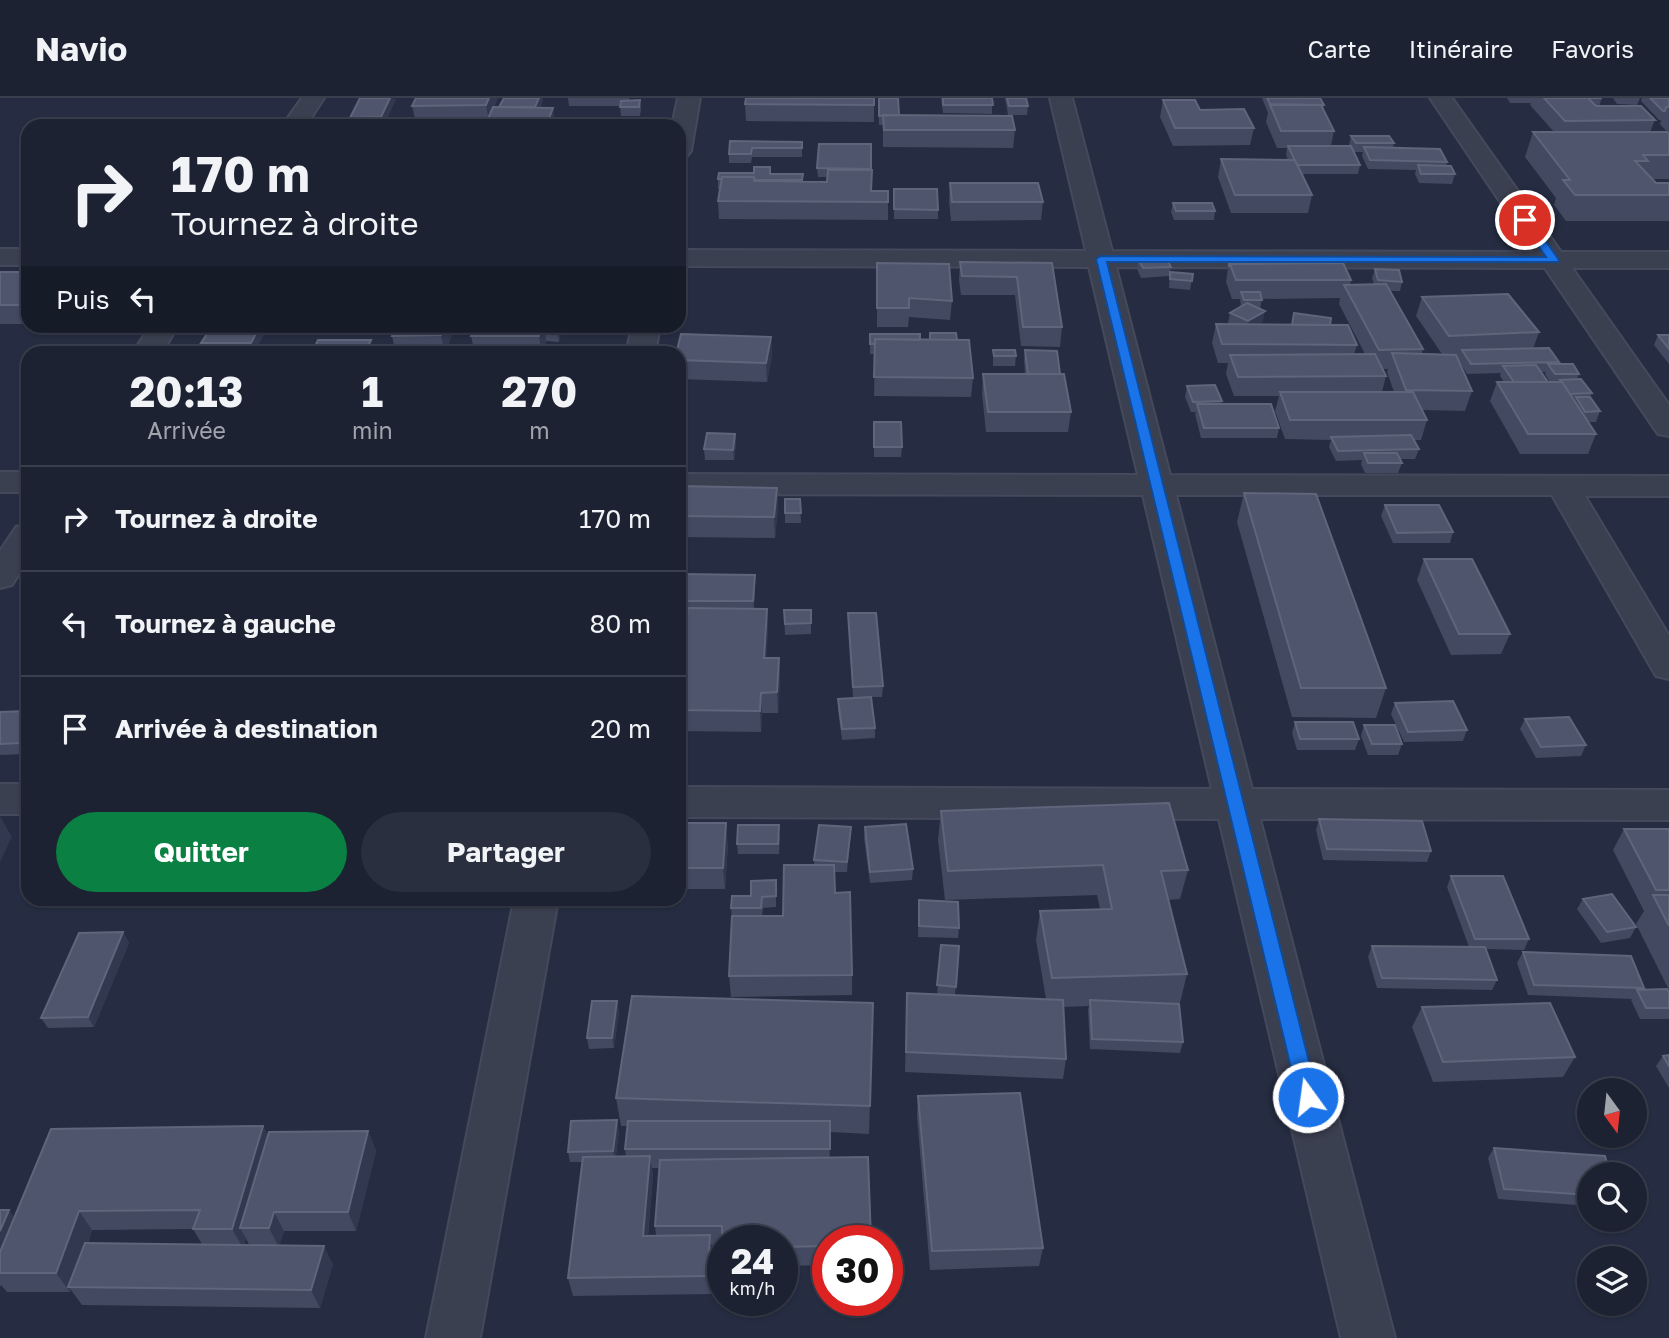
<!DOCTYPE html>
<html lang="fr">
<meta charset="utf-8">
<style>
body{margin:0;font-family:"Golos Text",sans-serif;background:#292f3e;color:#f1f3f6;height:100vh;display:flex;flex-direction:column;font-size:26px;white-space:nowrap}
*{box-sizing:border-box;margin:0}
p{font-size:23px;color:#a0a4ac}
.icon{flex:none;width:38px;height:38px;fill:none;stroke:currentColor;stroke-width:2;stroke-linecap:round;stroke-linejoin:round}
.map{position:relative;flex:1;overflow:hidden}
.details{position:absolute;left:21px;top:248px;width:665px;height:560px;display:flex;flex-direction:column;background:#1c2232;border-radius:21px;box-shadow:0 2px 5px #0004,0 0 0 2px #3a3f4d}
.details>*{flex:none}
.banner{position:absolute;left:21px;top:21px;width:665px;height:214px;border-radius:21px;box-shadow:0 2px 5px #0004,0 0 0 2px #3a3f4d;background:#1c2232;color:#f1f3f6;overflow:hidden}
.needle{width:46px;rotate:165deg}
.fabs{position:absolute;left:1577px;top:980px;display:grid;gap:14px}
.fabs a{display:grid;place-items:center;width:70px;height:70px;border-radius:50%;background:#1c2232;box-shadow:0 2px 5px #0004,0 0 0 2px #3a3f4d;font-size:35px}
.speed{position:absolute;left:707px;top:1127px;display:flex;gap:14px;font-size:35px;font-weight:700;text-align:center}
.speed>*{display:grid;place-content:center;width:91px;height:91px;border-radius:50%;background:#1c2232;box-shadow:0 2px 5px #0004,0 0 0 2px #3a3f4d;line-height:1}
.speed small{font-size:18px;font-weight:400}
.speed .limit{border:10px solid #d22;background:#fff;color:#111}
.pin{position:absolute;display:grid;place-items:center;width:60px;height:60px;color:#fff;margin:-30px;border:4px solid #fff;border-radius:50%;box-shadow:0 2px 7px #0007}
.me{position:absolute;width:77px;margin:-38px;rotate:346deg;stroke-linejoin:round;filter:drop-shadow(0 0 5px #0008)}
.turn{display:flex;align-items:center;gap:24px;height:147px;padding:0 35px;font-size:32px}
.turn .icon{width:91px;height:91px;stroke-width:2.5}
.turn b{display:block;font-size:49px;line-height:60px}
.then{display:flex;align-items:center;height:66px;padding:0 35px;background:#0003;gap:14px;font-size:26px}
.eta{display:flex;justify-content:space-evenly;align-items:center;height:119px;text-align:center}
.eta b{font-size:42px;font-weight:700;line-height:49px}
.cta{display:flex;gap:14px;margin-top:auto;padding:14px 35px}
.cta a{flex:1;height:80px;border-radius:42px;background:#0b8043;color:#fff;font-size:28px;font-weight:700;line-height:80px;text-align:center}
.cta a+a{background:#292f3e;color:#f1f3f6}
ul{padding:0;list-style:none}
li{display:flex;align-items:center;gap:21px;height:105px;padding:0 35px;border-top:2px solid #3a3f4d}
li div{flex:1}
li b{display:block;font-size:26px}
li em{font-style:normal}
header{display:flex;align-items:center;gap:42px;box-sizing:border-box;height:98px;padding:0 35px;background:#1c2232;border-bottom:2px solid #3a3f4d}
header strong{font-size:33px}
nav{display:flex;gap:38px;margin-inline-start:auto;font-size:24px}
.map>svg:first-child{display:block}
</style>
<header>
<strong>Navio</strong>
<nav><a>Carte</a><a>Itinéraire</a><a>Favoris</a></nav>
</header>
<div class="map">
<svg width="1669" height="1240" viewBox="0 0 1669 1240">
<rect width="100%" height="100%" fill="#262d42"/>
<g fill="none" stroke-linecap="round" stroke-linejoin="round">
<g stroke="#44495b" stroke-width="4">
<path id="minor" d="M302 0H324L306 28H282Z
M678 0H700L691 53 687 58 679 60V28H672Z
M1050 0H1072L1112 153 1534 154 1430 0H1452L1561 154H1669V170H1572L1669 307V338L1658 336 1545 170 1116 169 1170 377 1669 378V398H1585L1669 538V581L1656 578 1552 397H1176L1252 691 1669 692V722L1260 721 1395 1240H1341L1219 721 679 719V689L1212 691 1143 397 679 396V376L1138 377 1089 169 679 168V152L1086 153Z
M0 151H28V167H0Z
M150 228H178L161 256H132Z
M632 228H660L655 256H626Z
M0 374H28V394H0Z
M28 426V462L12 487 0 490V453L16 429Z
M0 686H28V716H0Z
M514 802H558L480 1240H426Z"/>
</g>
<use href="#minor" fill="#3b4051" fill-rule="evenodd"/>
</g>
<path fill="#424960" fill-rule="evenodd" d="M498 0 494 9 543 2 540 10 555 27V28H485L486 24 416 25 412 8Z
M568 0H629V2H640L641 11 640 18H621L620 8H569Z
M874 0V24L746 23 745 6Z
M878 0 899 17 1015 32 1013 50 883 49V27H879Z
M941 0H992V16L943 15Z
M1005 0H1026L1028 8 1027 17H1008Z
M1262 0H1320L1324 7 1323 11 1334 33 1331 48H1350L1349 47 1351 38 1394 45 1393 50 1447 64 1446 68 1455 76 1452 86 1419 85 1415 76 1416 72 1368 71 1362 58 1363 54H1354L1360 67 1358 76H1302L1312 97 1308 115H1231L1218 79 1221 61 1288 62 1286 57 1287 50H1277L1266 24 1268 15Z
M1507 0H1602L1599 8 1655 22 1650 34 1669 36V81H1652L1656 85H1669V123H1566L1554 107 1556 100 1525 59 1533 34H1554L1530 7 1531 5H1510Z
M1613 0H1640L1637 7 1617 6Z
M1642 0H1669V36L1660 26 1661 22H1659L1641 3Z
M396 1 383 28H352L350 20Z
M1163 2 1200 12 1254 30 1250 47 1173 48 1160 19Z
M730 43 802 44V59H752L751 65H729V56Z
M871 46V93L888 104V122L719 121 718 103 720 91H718V81L770 76H803V83L827 84V79H818L817 70Z
M950 85 1043 104 1041 122 951 123 949 103Z
M894 91 938 112V121H894Z
M1173 105 1215 113 1214 122H1174L1171 114Z
M1138 161 1171 169 1169 178 1141 180 1137 171Z
M960 164 1052 165 1062 229 1060 249 1021 248 1015 197H961L959 182Z
M1229 164 1251 166 1351 182 1350 187 1374 186 1372 180 1375 171 1402 184 1400 193H1389L1423 251 1422 255 1442 256 1416 218 1422 199 1539 234 1533 251 1559 264 1558 266 1579 276 1577 281 1592 295 1590 299 1600 313 1596 324H1588L1596 336 1588 356H1520L1490 303 1497 284H1504L1500 278 1501 275 1467 276 1459 263 1472 293 1465 313 1422 312 1427 322 1421 342H1414L1419 351 1415 361H1400L1402 365 1398 375H1365L1361 366 1362 362 1336 363 1329 349 1331 342 1285 341 1275 313 1279 298H1234L1226 276 1228 265H1218L1212 245 1216 226H1231L1228 225 1230 215 1241 209 1240 201H1232L1226 184ZM1340 200 1339 206 1365 256H1354L1357 247 1330 227H1257L1263 223 1260 211 1262 201ZM1383 271H1388L1387 274 1394 294H1382L1386 278ZM1541 274H1546L1545 276 1550 284H1548Z
M877 165 952 203 950 222 909 219 908 229H877Z
M0 174H28V226H0Z
M1170 174 1193 176 1190 192 1169 190Z
M455 228 446 253 474 252 471 238 475 228H573L571 234H561L559 244 546 243 544 252H554L555 256H396L392 238Z
M264 236 254 255H204L201 245Z
M870 236 920 242H957L973 280 971 299 874 298 875 256H870Z
M1658 237H1669V266L1654 247Z
M771 239 772 258 767 284 679 281V256Z
M373 252 372 256H312V255Z
M993 252 1016 258 1015 268H993Z
M1025 252 1060 276 1071 314 1068 334H986L982 296 983 276H1025L1024 262Z
M1187 288 1222 303 1221 306 1279 330 1277 340H1201L1195 316 1196 314H1191L1185 299Z
M874 324 902 349 901 359H874Z
M735 336 736 346 734 362H705L704 351Z
M679 388 777 390 778 410 775 440 679 439Z
M1244 395 1386 590 1376 620 1292 619 1237 424Z
M785 401H800L801 425H785Z
M1385 407 1453 434 1450 445H1393L1381 418Z
M1424 461 1510 536 1501 556 1451 557 1417 482Z
M679 476 755 477V487L754 511H767L768 532 766 560H779L780 581 778 615H762L761 634 679 633V547H684L688 514H679Z
M784 512H811V536L785 537Z
M848 515 883 588 882 599H853Z
M28 526V546L23 535Z
M838 601 875 630V640L842 642 838 612Z
M1395 605 1467 632 1463 643 1404 644 1391 616Z
M28 613 27 656 0 657V614Z
M1525 621 1586 647 1581 658 1536 660 1520 631Z
M1295 624 1359 641 1355 652H1297L1292 635Z
M1364 627 1402 646 1398 657H1368L1361 638Z
M941 713 1188 772 1180 801 1168 802 1187 876 1180 905H1166L1183 944 1180 955 1090 951 1088 912 1089 908 1063 909 1066 961 1063 981 905 974 907 895 937 897 941 847 959 848 955 897 1046 901 1036 842 1040 813 1100 811 1097 797 945 802 938 742Z
M1319 721 1431 753 1427 764 1323 762 1316 732Z
M679 725 728 746 725 791H679Z
M865 729 913 771 912 782 870 785 864 740Z
M1624 731H1669V892L1636 826 1644 813 1613 752Z
M780 737 779 756H738L737 746Z
M850 740 847 774H835V795L852 877V897L731 899 729 878 732 821 731 810 776 782V809L763 810 762 818H783L814 767V762Z
M1451 778 1529 841 1524 852 1486 851 1497 882 1492 892 1377 890 1368 859 1372 848 1469 849 1447 789Z
M1583 801 1636 829 1630 840 1601 845 1577 811Z
M919 802 959 830 958 840 918 839Z
M123 834 129 845 94 929 48 930 41 920Z
M1523 854 1644 890 1643 892 1669 894V921H1640L1631 902 1632 901 1528 897 1517 865Z
M873 905 869 1036 830 1034 828 1167 782 1168V1143H723V1161L722 1147H711L712 1156 711 1196 573 1198 568 1180 582 1064H570L568 1054 619 1033 616 1058H626L625 1051 628 1028H621L616 1000ZM652 1070H660L655 1128 656 1138H648L653 1078Z
M1422 909 1575 959 1563 979 1433 984 1412 929Z
M619 913 614 950 589 951 587 940Z
M1669 957V990L1656 968 1663 958Z
M918 998 1043 1150 1039 1168 930 1172 917 1018Z
M263 1028 268 1038 368 1033 376 1053 356 1133H284L279 1147 333 1166 320 1210 82 1207 71 1192 70 1194H7L1 1187 0 1189V1112L14 1119ZM193 1131 202 1146 88 1145 92 1132ZM246 1140 249 1147H244Z
M1494 1050 1589 1076V1108L1498 1101 1488 1060Z"/>
<path fill="#31384f" d="M390 0 396 1 382 28 381 19Z
M489 0H498L489 24 486 7Z
M539 0H543V2L536 18 535 9Z
M553 10 555 28H546Z
M1265 213 1263 223 1246 233 1248 223Z
M260 228H262L264 236 254 255 251 245Z
M444 228H455L445 256 441 237Z
M543 228H544L546 243 542 256 539 238Z
M556 228H560L561 234 559 244Z
M771 239 772 258 767 284 766 265Z
M371 242 373 252 372 256H366Z
M735 336 736 346 734 362 733 352Z
M777 390 778 410 775 440 774 419Z
M755 477V487L753 514V503Z
M767 511 768 532 765 581 764 560Z
M779 560 780 581 778 615 777 594Z
M761 595 762 615 761 634 760 613Z
M28 630V653L27 656 21 645Z
M0 718 12 739 0 764Z
M726 725 728 746 725 791 723 770Z
M851 729 850 740 847 774V764Z
M123 834 129 845 94 929 88 919Z
M617 903 619 913 614 950 612 940Z
M617 1022 619 1033 615 1063 613 1053Z
M263 1028 272 1048 240 1130 246 1140 243 1150 232 1131Z
M368 1033 376 1053 356 1133 348 1114Z
M650 1058 653 1078 646 1157 643 1138Z
M9 1112 23 1131 0 1175V1133Z
M79 1113 92 1132 72 1189H68L71 1192 70 1194 56 1175Z
M274 1114 284 1133 279 1149 269 1130Z
M710 1137 712 1156 711 1196 708 1178Z
M324 1148 333 1166 320 1210 311 1192Z"/>
<path fill="#4f556c" stroke="#5f657a" stroke-width="2" d="M360 0H390L381 19 350 20Z
M416 0H489L486 7 412 8Z
M504 0H539L535 9H499Z
M746 0H874V7L745 6Z
M879 0H898L899 17 879 18Z
M943 0H992L993 7H943Z
M1007 0H1026L1028 8H1009Z
M1267 0H1320L1324 7 1270 6Z
M1544 0H1602H1588L1596 8H1641L1655 22 1565 23Z
M1650 0H1669V9H1666L1665 13H1663Z
M640 2 639 9H620L621 3Z
M1163 2H1195L1200 12 1244 11 1254 30H1175Z
M1270 7H1321L1334 33H1281Z
M493 9 553 10 546 28H485Z
M883 17 1012 18 1015 32H884Z
M1533 34H1667L1669 36V57H1643L1648 63H1635L1656 85H1669V97H1575L1563 82H1570Z
M1351 38H1389L1394 45H1356Z
M730 43 802 44V50H752L751 56H729Z
M819 46H871V71L817 70Z
M1288 48H1351L1360 67H1297Z
M1364 49 1440 51 1447 64 1370 62Z
M1221 61 1295 62 1312 97H1235Z
M1418 67 1451 68 1455 76H1421Z
M754 69H770V76H803L802 82H754V79H722V81H718L719 75H754Z
M828 72H872L871 93H888V104L718 103 722 79H754V83L827 84Z
M950 85H1038L1043 104H952Z
M894 91H937L938 112 894 111Z
M1173 105H1212L1215 113H1176Z
M1166 160 1171 169 1143 170 1138 161Z
M960 164 1052 165 1062 229H1023L1017 179 962 178Z
M1229 164H1251V166H1230L1229 169Z
M877 165 949 166 952 203 909 200V210H877Z
M1343 165 1351 182H1236L1230 166Z
M1375 171 1399 172 1402 184 1378 182Z
M0 174H28V207H0Z
M1170 174 1193 176 1192 183 1170 181Z
M1386 186 1423 251 1379 252 1344 187Z
M1241 194H1260L1262 202H1244Z
M1508 196 1539 234 1449 238 1422 199Z
M1247 205 1265 213 1248 223 1230 215Z
M1294 215 1331 220 1330 227H1292Z
M1216 226 1348 227 1357 247 1222 246Z
M212 228H260L251 245H201Z
M396 228H444L441 237 392 238Z
M475 228H543L539 238H471Z
M930 235H956L957 242H930Z
M681 236 771 239 766 265 679 262V256H676Z
M870 236H920V242L875 241V246H870Z
M1658 237H1669V251Z
M875 241 969 242 973 280 874 279Z
M318 242H371L365 254 312 255Z
M1549 250 1559 264 1471 266 1462 252Z
M554 252 553 256H439L440 253Z
M993 252H1015L1016 258H994Z
M1025 252 1057 253 1060 276H1028Z
M1392 255 1456 257 1472 293 1406 292Z
M1375 256 1386 278 1238 279 1230 257Z
M1548 266H1573L1579 276H1555Z
M1536 267 1548 284H1514L1503 268Z
M983 276H1064L1071 314H988Z
M1581 281 1592 295 1570 296 1562 284 1560 282Z
M1497 284H1562L1596 336H1528Z
M1215 287 1222 303 1193 304 1187 288Z
M1280 294H1413L1427 322H1290Z
M1576 299H1590L1600 313 1585 314Z
M1197 306H1271L1279 330H1204Z
M874 324H901L902 349H874Z
M707 335 735 336 733 352 704 351Z
M1411 337 1419 351 1338 353 1331 339Z
M1364 355H1397L1402 365H1368Z
M679 388 777 390 774 419 679 418Z
M1244 395 1316 396 1386 590H1301Z
M785 401H800L801 415H785Z
M1385 407H1439L1453 434 1397 435Z
M1424 461H1472L1510 536H1459Z
M679 476 755 477 753 503H679Z
M688 510 767 511 764 560H779L777 594 761 595 760 613 679 612V547H684Z
M784 512H811V525L785 526Z
M848 515H876L883 588 853 589Z
M28 526V535H23Z
M871 599 875 630 842 631 838 601Z
M1453 603 1467 632 1408 634 1395 605Z
M28 613V630L21 645 0 646V614Z
M1569 619 1586 647 1541 649 1525 621Z
M1295 624H1353L1359 641H1300Z
M1364 627H1395L1402 646H1372Z
M1169 705 1188 772 1161 773 1187 876 1052 880 1040 813 1112 811 1103 767 948 773 941 713Z
M1319 721 1422 723 1431 753 1327 751Z
M679 725H726L723 770H679Z
M906 726 913 771 870 774 865 729Z
M738 727H779L778 746H737Z
M819 727 851 729 847 764 814 762Z
M1624 731H1669V792H1656Z
M784 767H834L835 795 850 794 852 877 729 878 732 818H783Z
M1451 778H1503L1529 841H1475Z
M776 782V798L762 799 761 810H731L732 798H751V783Z
M1612 796 1636 829 1607 834 1583 801Z
M1653 797H1669V828Z
M919 802 958 804 959 830 919 828Z
M123 834 88 919 41 920 79 835Z
M941 847 959 848 956 889 937 887Z
M1372 848 1485 849 1497 882 1382 880Z
M1523 854 1631 858 1644 890 1534 887Z
M1667 891 1669 894V910H1646L1637 892Z
M907 895 1063 902 1066 961 906 954Z
M632 898 873 905 870 1008 616 1000Z
M1090 902 1179 906 1183 944 1092 941Z
M592 903H617L612 940H587Z
M1550 905 1575 959 1443 964 1422 909Z
M1669 957V968L1663 958Z
M1020 995 1043 1150 932 1153 918 998Z
M617 1022 613 1053 568 1054 571 1023Z
M628 1023H830V1051H625Z
M263 1028 232 1131H193L200 1112 79 1113 56 1175H0V1154L51 1031Z
M368 1033 348 1114H274L269 1130H240L269 1034Z
M1494 1050 1605 1058 1610 1076H1589V1097L1504 1091Z
M650 1058 643 1138 710 1137 708 1178 568 1180 583 1059Z
M868 1059 871 1143H828V1148L782 1149V1143H723V1150H722V1128H655L660 1062Z
M0 1112H9L0 1133Z
M85 1145 324 1148 311 1192 68 1189Z"/>
<path fill="#1a73e8" stroke="#114b97" stroke-width="2" d="M1522 119H1529L1559 162 1558 164H1107L1318 999 1315 1005 1308 1008 1301 1005 1298 999 1096 161 1101 158 1546 159 1520 122Z"/>
</svg>
<div class="fabs">
<a><svg class="needle" viewBox="-14 -14 28 28"><path d="M0-13l5 13h-10z" fill="#e53935"/><path d="M0 13l5-13h-10z" fill="#a0a4ac"/></svg></a>
<a><svg class="icon" aria-label="search" viewBox="0 0 24 24"><circle cx="10" cy="10" r="6"/><path d="M15 15l6 6"/></svg></a>
<a><svg class="icon" aria-label="layers" viewBox="0 0 24 24"><path d="M12 4l9 5-9 5-9-5zM3 14l9 5 9-5"/></svg></a>
</div>
<div class="speed"><div>24<small>km/h</small></div><div class="limit">30</div></div>
<div class="pin" style="left:1525px;top:122px;background:#d93025"><svg class="icon" aria-label="arrive" viewBox="0 0 24 24"><path d="M6 21V4h12l-3 4 3 4H6"/></svg></div>
<svg class="me" style="left:1308px;top:999px" viewBox="-20 -20 40 40"><circle r="17" fill="#1a73e8" stroke="#fff" stroke-width="3"/><path d="M0-11L8 9 0 5-8 9z" fill="#fff"/></svg>
<div class="banner">
<div class="turn"><svg class="icon" aria-label="right" viewBox="0 0 24 24"><path d="M7 20v-9h11M14 6l5 5-5 5"/></svg><div><b>170 m</b>Tournez à droite</div></div>
<div class="then">Puis<svg class="icon" aria-label="left" viewBox="0 0 24 24"><path d="M17 20v-9H6M10 6l-5 5 5 5"/></svg></div>
</div>
<section class="details">
<div class="eta">
<div><b>20:13</b><p>Arrivée</p></div>
<div><b>1</b><p>min</p></div>
<div><b>270</b><p>m</p></div>
</div>
<ul>
<li><svg class="icon" aria-label="right" viewBox="0 0 24 24"><path d="M7 20v-9h11M14 6l5 5-5 5"/></svg><div><b>Tournez à droite</b></div><em>170 m</em></li>
<li><svg class="icon" aria-label="left" viewBox="0 0 24 24"><path d="M17 20v-9H6M10 6l-5 5 5 5"/></svg><div><b>Tournez à gauche</b></div><em>80 m</em></li>
<li><svg class="icon" aria-label="arrive" viewBox="0 0 24 24"><path d="M6 21V4h12l-3 4 3 4H6"/></svg><div><b>Arrivée à destination</b></div><em>20 m</em></li>
</ul>
<div class="cta"><a>Quitter</a><a>Partager</a></div>
</section>
</div>
